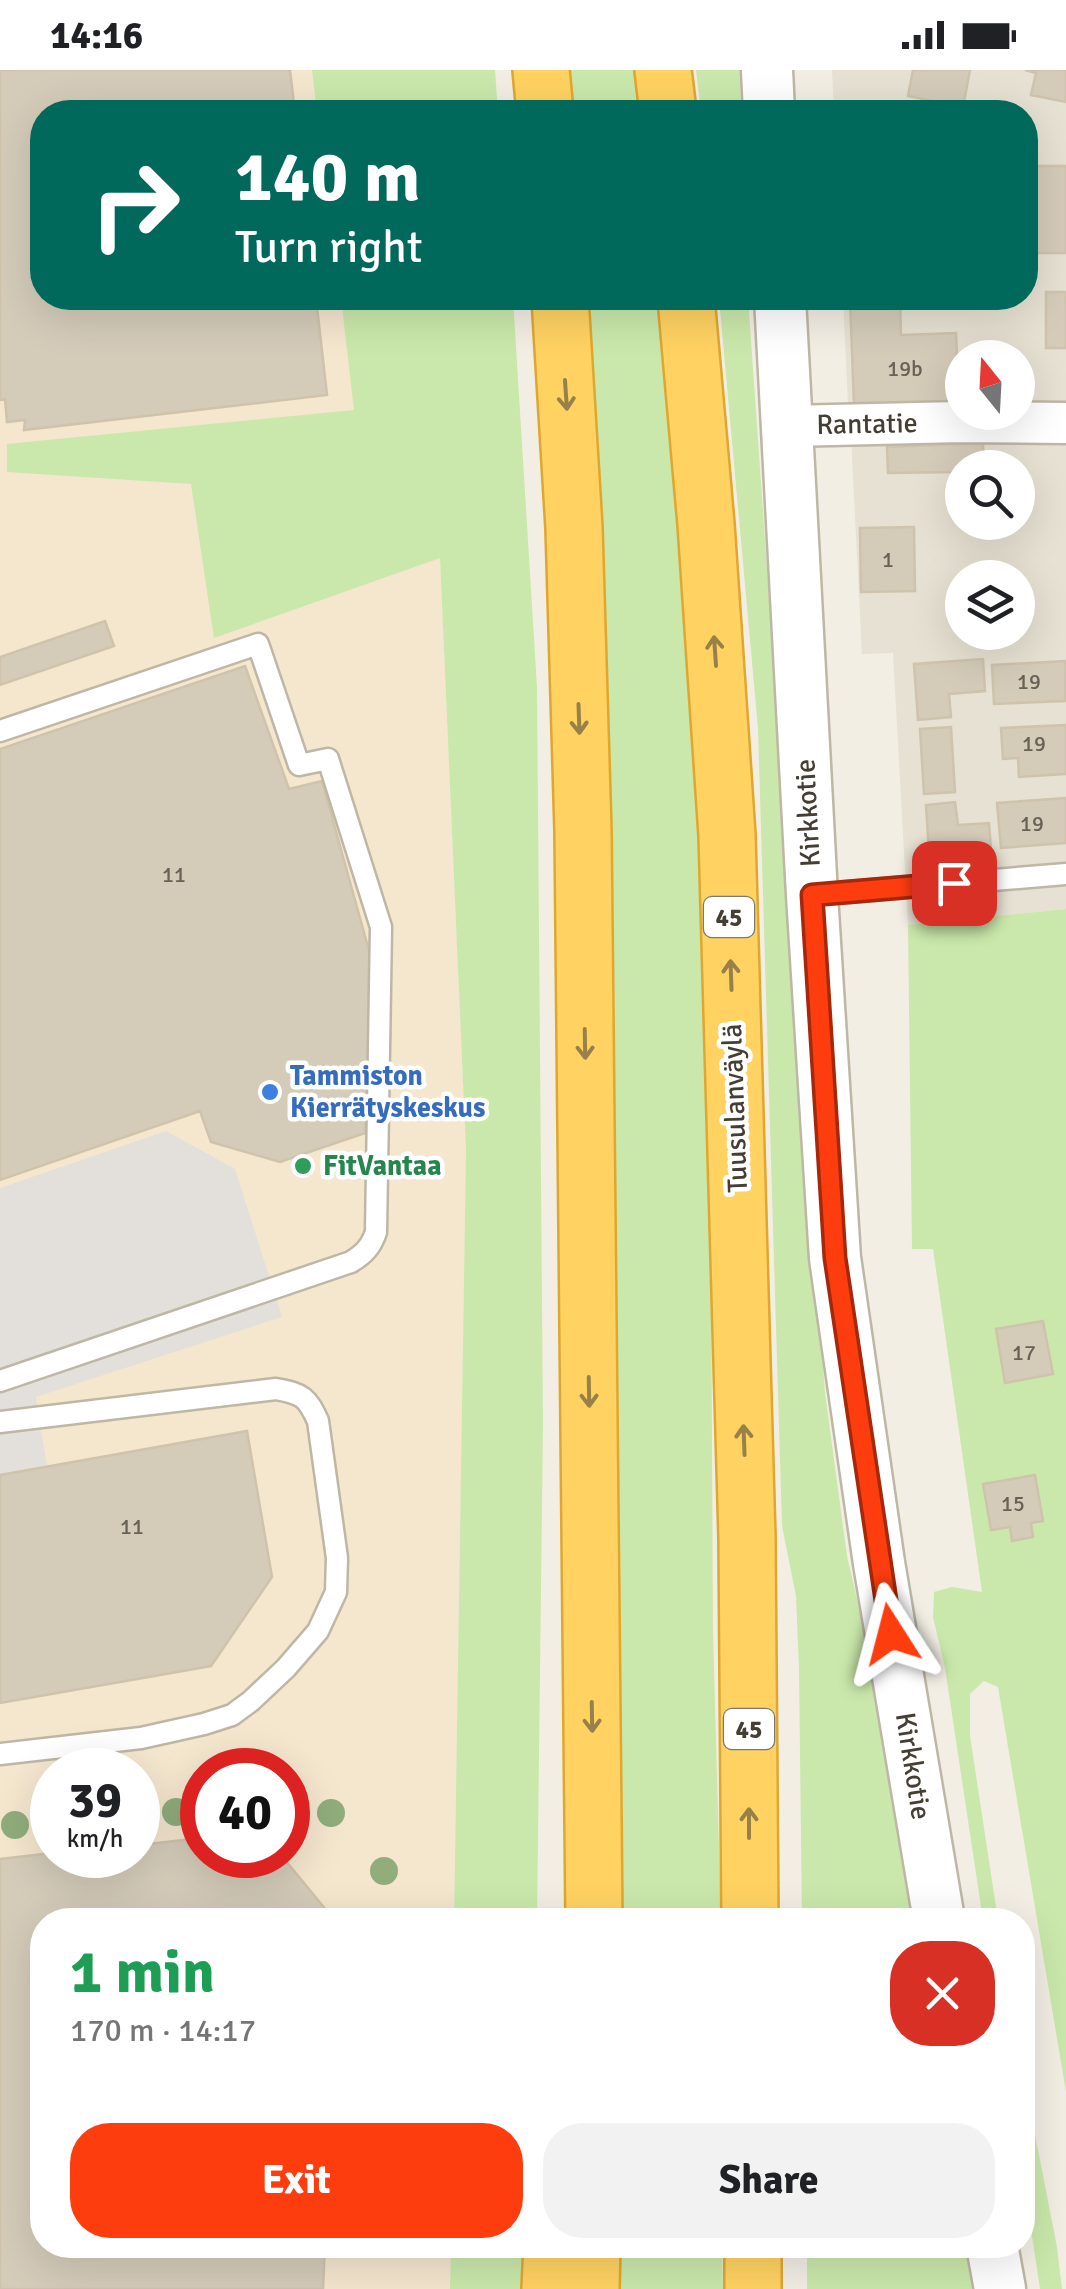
<!DOCTYPE html>
<meta charset="utf-8">
<style>
body{margin:0;font-family:Signika,sans-serif;background:#f2f2f2;color:#202124;height:100vh;display:flex;flex-direction:column;font-size:38px;white-space:nowrap}
*{box-sizing:border-box;margin:0}
p{font-size:32px;color:#757577}
.icon{flex:none;width:55px;height:55px;fill:none;stroke:currentColor;stroke-width:2;stroke-linecap:round;stroke-linejoin:round}
.map{position:relative;flex:1;overflow:hidden}
.sheet{position:absolute;left:30px;top:1838px;width:1005px;height:350px;display:flex;flex-direction:column;background:#fff;border-radius:40px;box-shadow:0 10px 40px #0002}
.sheet>*{flex:none}
.hud{position:absolute;left:30px;top:30px;width:1008px;height:210px;border-radius:40px;box-shadow:0 10px 40px #0002;background:#00695c;color:#fff;overflow:hidden}
.needle{width:65px;rotate:342deg}
.tools{position:absolute;left:945px;top:270px;display:grid;gap:20px}
.tools a{display:grid;place-items:center;width:90px;height:90px;border-radius:50%;background:#fff;box-shadow:0 10px 40px #0002;font-size:50px}
.speed{position:absolute;left:30px;top:1678px;display:flex;gap:20px;font-size:50px;font-weight:700;text-align:center}
.speed>*{display:grid;place-content:center;width:130px;height:130px;border-radius:50%;background:#fff;box-shadow:0 10px 40px #0002;line-height:1}
.speed small{font-size:25px;font-weight:400}
.speed .limit{border:15px solid #d22;background:#fff;color:#111}
.pin{position:absolute;display:grid;place-items:center;width:85px;height:85px;color:#fff;margin:-42px;border-radius:20px;box-shadow:0 5px 15px #0006}
.me{position:absolute;width:110px;margin:-55px;rotate:351deg;stroke-linejoin:round;filter:drop-shadow(0 0 8px #0008)}
.turn{display:flex;align-items:center;gap:35px;height:210px;padding:0 40px;font-size:45px}
.turn .icon{width:130px;height:130px;stroke-width:2.5}
.turn b{display:block;font-size:70px;line-height:85px}
.round{display:grid;place-items:center;flex:none;width:105px;height:105px;border-radius:40px;background:#f2f2f2}
.headline{display:flex;align-items:center;justify-content:space-between;height:170px;padding:0 40px}
h1{font-size:60px;font-weight:800;line-height:75px;color:#1e9e55}
.button{display:flex;gap:20px;margin-top:auto;padding:20px 40px}
.button a{flex:1;height:115px;border-radius:40px;background:#fe3d0f;color:#fff;font-size:40px;font-weight:800;line-height:115px;text-align:center}
.button a+a{background:#f2f2f2;color:#202124}
.status{display:flex;justify-content:space-between;align-items:center;height:70px;padding:0 50px;background:#fff;direction:ltr}
.status svg{height:28px;fill:currentColor}
.map>svg:first-child{display:block}
</style>
<div class="status"><b>14:16</b><svg viewBox="0 0 49 12"><path d="M0 12V9h3v3zM5 12V6h3v6zM10 12V3h3v9zM15 12V0h3v12zM26 1h20v11H26zM47 4h2v5h-2z"/></svg></div>
<div class="map">
<svg width="1066" height="2219" viewBox="0 0 1066 2219">
<rect width="100%" height="100%" fill="#f2eee4"/>
<path fill="#e6e1d2" fill-rule="evenodd" d="M832 0H1066V340H1018V288H962V332L848 334 843 228H1025V42H834Z
M851 367 1066 369V839L908 855 893 583 862 584ZM962 398H1018V452H962ZM962 508H1018V562H962Z"/>
<path fill="#f5e6ce" fill-rule="evenodd" d="M0 0H393L398 42H42V228H419L440 487 466 1081 454 1850H42V2175H451L450 2219H0ZM52 1700H138V1785H52ZM202 1700H288V1785H202Z"/>
<path fill="#cae8ab" d="M312 0H495L498 42H317Z
M565 0H636L642 42H569Z
M696 0H740L741 42H701Z
M341 228H513L537 617 543 1354 537 1850H454L466 1081 440 488 214 568 191 414 7 402V374L354 340Z
M584 228H660L688 550 710 994 713 1561 721 1850H621L620 1637 611 976Z
M719 228H748L825 1323 847 1486 875 1606 891 1722 914 1850H802L799 1599 796 1526 782 1456 758 658Z
M1066 839V2022L998 1617 984 1611 970 1624V1666L998 1850H983L945 1598 933 1547 934 1522 952 1517 982 1522 933 1179H912L908 855Z
M1023 2003 1057 2177 1062 2219H1040L1023 2106Z
M451 2175H531L529 2219H450Z
M620 2175H722L723 2219H620Z
M807 2175H973L981 2219H807Z"/>
<path fill="#e3e0dc" d="M166 1061 235 1099 282 1247 36 1327 47 1397 0 1405V1118Z"/>
<path fill="#d4cbb9" stroke="#cfc3ac" stroke-width="2.5" d="M0 0H290L295 42H42V228H316L327 325 24 360 25 350 7 352 5 329 0 330Z
M913 0H970L963 37 908 26Z
M1066 0V32L1031 25 1036 3 1025 0Z
M1025 96H1066V183H1025Z
M1046 222H1066V278H1046Z
M900 228 901 265 956 263 959 331 854 336 850 229Z
M983 373 984 398H962V402L888 403 887 377Z
M914 457 915 521 861 522 860 458Z
M105 551 114 576 0 615V587Z
M983 589 985 621 949 624 951 647 918 650 914 594Z
M1066 591 1065 631 994 634 992 595Z
M245 596 289 719 322 711 371 888 365 1063 280 1092 211 1072 200 1041 0 1110V679Z
M1066 655V704L1019 707 1018 688 1003 689 1001 658Z
M951 657 955 722 924 724 920 659Z
M1066 728V773L1001 778 997 733Z
M955 732 958 755 989 753 991 779 929 783 926 735Z
M1043 1251 1053 1304 1005 1313 996 1259Z
M247 1361 272 1507 211 1596 0 1633V1405Z
M1035 1405 1043 1451 1031 1453 1033 1467 1012 1471 1010 1457 991 1460 983 1414Z
M202 1768V1785H281L327 1841 330 1850H42V2175H325L323 2219H0V1789L52 1783 138 1785V1775Z"/>
<g fill="none" stroke-linecap="round" stroke-linejoin="round">
<g stroke="#beb7a6" stroke-width="25">
<path id="service" d="M0 661 258 574 299 695 328 689 381 857 376 1162C371 1177 364 1184 351 1192L0 1311
M812 825 1066 804
M0 1352 276 1319C303 1324 307 1327 318 1351L337 1488 336 1522 318 1561 286 1598 251 1631 232 1645 204 1654 141 1668 0 1684"/>
</g>
<g stroke="#beb7a6" stroke-width="45">
<path id="minor" d="M788 356 961 352 1066 353"/>
</g>
<g stroke="#beb7a6" stroke-width="55">
<path id="tertiary" d="M767 0 769 42
M780 228 812 825 835 1188 879 1493 939 1850
M992 2175 1000 2219"/>
</g>
<g stroke="#e0a730" stroke-width="60">
<path id="motorway" d="M541 0 545 42
M663 0 668 42
M560 228 574 458 583 761 594 1850
M686 228 706 454 727 765 747 1468 750 1850
M753 2175V2219
M550 2219 552 2175
M591 2219 592 2175"/>
</g>
<use href="#service" stroke="#fff" stroke-width="20"/>
<use href="#minor" stroke="#fff" stroke-width="40"/>
<use href="#tertiary" stroke="#fff" stroke-width="50"/>
<use href="#motorway" stroke="#ffd262" stroke-width="55"/>
</g>
<g fill="#91ad7c">
<circle cx="176" cy="1742" r="14"/>
<circle cx="331" cy="1743" r="14"/>
<circle cx="15" cy="1755" r="14"/>
<circle cx="384" cy="1801" r="14"/>
</g>
<defs><path id="oneway-shaft" d="M-6 0H5M1.5-3L5.5 0L1.5 3" fill="none" stroke-width="1.6" stroke-linecap="round" stroke-linejoin="round" transform="scale(2.5)"/></defs>
<g stroke="#988149">
<use href="#oneway-shaft" transform="translate(566 325) rotate(86)"/>
<use href="#oneway-shaft" transform="translate(715 581) rotate(-94)"/>
<use href="#oneway-shaft" transform="translate(579 649) rotate(88)"/>
<use href="#oneway-shaft" transform="translate(731 905) rotate(-92)"/>
<use href="#oneway-shaft" transform="translate(585 974) rotate(89)"/>
<use href="#oneway-shaft" transform="translate(589 1322) rotate(89)"/>
<use href="#oneway-shaft" transform="translate(744 1370) rotate(-92)"/>
<use href="#oneway-shaft" transform="translate(592 1647) rotate(89)"/>
<use href="#oneway-shaft" transform="translate(749 1753) rotate(-90)"/>
</g>
<g fill="none" stroke-linecap="round" stroke-linejoin="round">
<g stroke="#a5280a" stroke-width="25">
<path id="route" d="M891 1564 835 1188 812 825 954 813"/>
</g>
<use href="#route" stroke="#fe3d0f" stroke-width="18"/>
</g>
<circle fill="#3f7fe0" stroke="#fff" stroke-width="4" cx="270" cy="1022" r="10"/>
<circle fill="#2e9e5b" stroke="#fff" stroke-width="4" cx="303" cy="1096" r="10"/>
<g text-anchor="middle" dominant-baseline="central" stroke-width="9" stroke-linejoin="round" paint-order="stroke">
<g font-size="22" fill="#686155">
<text x="905" y="298">19b</text>
<text x="888" y="489">1</text>
<text x="1029" y="611">19</text>
<text x="1034" y="673">19</text>
<text x="1032" y="753">19</text>
<text x="174" y="804">11</text>
<text x="1024" y="1282">17</text>
<text x="1013" y="1433">15</text>
<text x="132" y="1456">11</text>
</g>
<g fill="#fff" stroke="#7c7871" stroke-width="2.5">
<rect x="704" y="827" width="50" height="40" rx="8"/>
<rect x="724" y="1639" width="50" height="40" rx="8"/>
</g>
<g font-size="25" font-weight="bold" fill="#443e34">
<text x="729" y="847">45</text>
<text x="749" y="1659">45</text>
</g>
<g font-size="28" fill="#443e34" stroke="#fff">
<text transform="translate(867 354) rotate(-1)">Rantatie</text>
<text transform="translate(808 743) rotate(-93)">Kirkkotie</text>
<text transform="translate(735 1038) rotate(-92)">Tuusulanväylä</text>
<text transform="translate(913 1696) rotate(81)">Kirkkotie</text>
</g>
<g font-size="28" font-weight="bold" fill="#366cbe" stroke="#fff" text-anchor="start">
<text x="290" y="1006">Tammiston<tspan x="290" dy="32">Kierrätyskeskus</tspan></text>
</g>
<g font-size="28" font-weight="bold" fill="#27864d" stroke="#fff" text-anchor="start">
<text x="323" y="1096">FitVantaa</text>
</g>
</g>
</svg>
<div class="tools">
<a><svg class="needle" viewBox="-14 -14 28 28"><path d="M0-13l5 13h-10z" fill="#e53935"/><path d="M0 13l5-13h-10z" fill="#757577"/></svg></a>
<a><svg class="icon" aria-label="search" viewBox="0 0 24 24"><circle cx="10" cy="10" r="6"/><path d="M15 15l6 6"/></svg></a>
<a><svg class="icon" aria-label="layers" viewBox="0 0 24 24"><path d="M12 4l9 5-9 5-9-5zM3 14l9 5 9-5"/></svg></a>
</div>
<div class="speed"><div>39<small>km/h</small></div><div class="limit">40</div></div>
<div class="pin" style="left:954px;top:813px;background:#d93025"><svg class="icon" aria-label="arrive" viewBox="0 0 24 24"><path d="M6 21V4h12l-3 4 3 4H6"/></svg></div>
<svg class="me" style="left:891px;top:1564px" viewBox="-20 -20 40 40"><path d="M0-17L14 15 0 8-14 15z" fill="#fe3d0f" stroke="#fff" stroke-width="4"/></svg>
<div class="hud">
<div class="turn"><svg class="icon" aria-label="right" viewBox="0 0 24 24"><path d="M7 20v-9h11M14 6l5 5-5 5"/></svg><div><b>140 m</b>Turn right</div></div>
</div>
<section class="sheet">
<div class="headline"><div><h1>1 min</h1><p>170 m · 14:17</p></div><a class="round" style="background:#d93025;color:#fff"><svg class="icon" aria-label="close" viewBox="0 0 24 24"><path d="M6 6l12 12M18 6L6 18"/></svg></a></div>
<div class="button"><a>Exit</a><a>Share</a></div>
</section>
</div>
